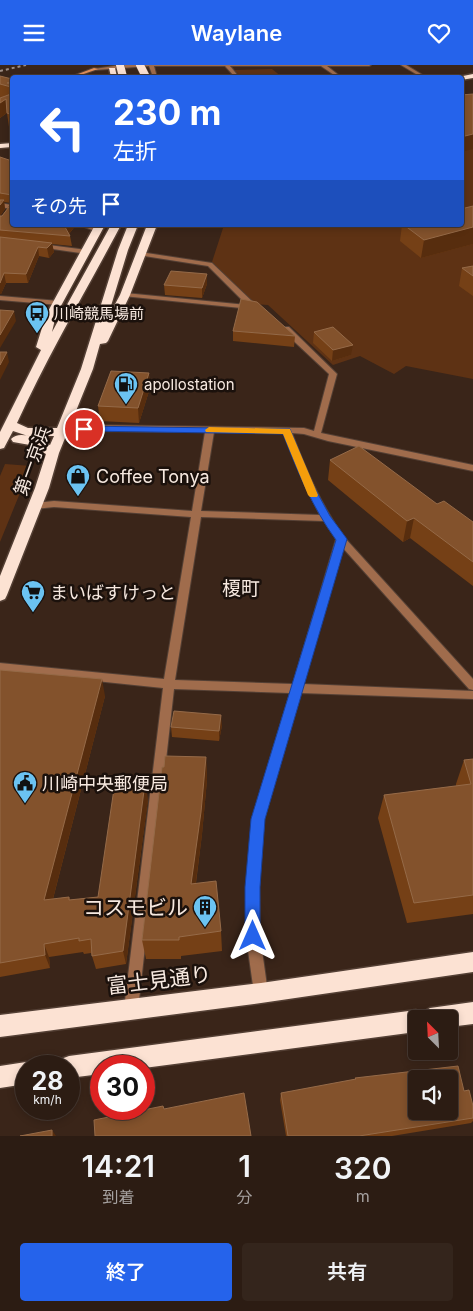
<!DOCTYPE html>
<html lang="ja">
<meta charset="utf-8">
<style>
body{margin:0;font-family:Inter,"Noto Sans JP",sans-serif;background:#34251c;color:#f1f3f6;height:100vh;display:flex;flex-direction:column;font-size:19px;white-space:nowrap}
*{box-sizing:border-box;margin:0}
p{font-size:16px;color:#a6a1a0}
.icon{flex:none;width:28px;height:28px;fill:none;stroke:currentColor;stroke-width:2;stroke-linecap:round;stroke-linejoin:round}
.map{position:relative;height:1071px;overflow:hidden}
.side{display:flex;flex-direction:column;background:#2c1c13;flex:1}
.side>*{flex:none}
.top-card{position:absolute;left:10px;top:10px;width:454px;height:152px;border-radius:5px;box-shadow:0 2px 8px #0003,0 0 0 1px #483a33;background:#2563eb;color:#fff;overflow:hidden}
.needle{width:32px;rotate:336deg}
.fabs{position:absolute;left:408px;top:945px;display:grid;gap:10px}
.fabs a{display:grid;place-items:center;width:50px;height:50px;border-radius:5px;background:#2c1c13;box-shadow:0 2px 8px #0003,0 0 0 1px #483a33;font-size:25px}
.speed{position:absolute;left:15px;top:990px;display:flex;gap:10px;font-size:25px;font-weight:700;text-align:center}
.speed>*{display:grid;place-content:center;width:65px;height:65px;border-radius:50%;background:#2c1c13;box-shadow:0 2px 8px #0003,0 0 0 1px #483a33;line-height:1}
.speed small{font-size:12px;font-weight:400}
.speed .limit{border:8px solid #d22;background:#fff;color:#111}
.pin{position:absolute;display:grid;place-items:center;width:42px;height:42px;color:#fff;margin:-21px;border:2px solid #fff;border-radius:50%;box-shadow:0 1px 5px #0007}
.me{position:absolute;width:55px;margin:-28px;rotate:0deg;stroke-linejoin:round;filter:drop-shadow(0 0 4px #0008)}
.turn{display:flex;align-items:center;gap:18px;height:105px;padding:0 20px;font-size:22px}
.turn .icon{width:65px;height:65px;stroke-width:2.5}
.turn b{display:block;font-size:35px;line-height:42px}
.then{display:flex;align-items:center;height:48px;padding:0 20px;background:#0003;gap:10px;font-size:19px}
.eta{display:flex;justify-content:space-evenly;align-items:center;height:85px;text-align:center}
.eta b{font-size:30px;font-weight:600;line-height:35px}
.button{display:flex;gap:10px;margin-top:auto;padding:10px 20px}
.button a{flex:1;height:58px;border-radius:5px;background:#2563eb;color:#fff;font-size:20px;font-weight:600;line-height:58px;text-align:center}
.button a+a{background:#34251c;color:#f1f3f6}
header{display:flex;justify-content:space-between;align-items:center;height:65px;padding:0 20px;background:#2563eb;color:#fff;font-size:22px;font-weight:600}
.map>svg:first-child{display:block}
</style>
<header><svg class="icon" aria-label="menu" viewBox="0 0 24 24"><path d="M4 6h16M4 12h16M4 18h16"/></svg>Waylane<svg class="icon" aria-label="heart" viewBox="0 0 24 24"><path d="M12 20l-8-8c-3-5 5-10 8-4 3-6 11-1 8 4z"/></svg></header>
<div class="map">
<svg width="473" height="1071" viewBox="0 0 473 1071">
<rect width="100%" height="100%" fill="#3a2519"/>
<path fill="#5e3214" d="M272 4 282 12H255L252 10 242 12 233 5Z
M473 38V314L406 301 394 309 360 291 333 300 268 240 254 239 212 197 224 160H461V39Z
M5 399 31 401 0 477V411Z"/>
<g fill="none" stroke-linecap="round" stroke-linejoin="round">
<g stroke="#544035" stroke-width="2">
<path id="street" d="M121 0H371L369 1H327L341 12H337L321 1H230L239 12H235L225 1H154L157 12H153L149 1 96 5 94 4Z
M401 0H406L426 12H421Z
M0 138 12 140V144L0 142Z
M79 160H88L101 165 98 167Z
M41 179 87 185 90 187 87 189 39 182 38 181Z
M140 187 212 198 258 242 251 244 123 231V229L125 228 247 240 208 201 138 190 137 189Z
M0 231 59 236 63 238 59 240 0 235Z
M283 262H289L337 309 321 368 473 400V406L328 376 304 369 292 368C306 405 321 440 344 472L473 614V625L469 624 343 483 303 619 473 626V634L301 628 264 754 259 822 260 871 268 928 266 933 261 935 256 933 254 928 246 871 247 822 252 754 290 628 174 624 138 944 136 949 131 951 126 949 124 944 163 623 0 606V598L164 614 191 452 54 442 35 444 30 441 35 438 54 436 192 446 205 367 84 366 62 369 59 368V364L84 360 304 363 314 366 329 309 283 266ZM214 367 284 368 306 422 320 450 201 446ZM201 452 324 456 336 474 293 619 175 615Z"/>
</g>
<g stroke="#544035" stroke-width="2">
<path id="secondary" d="M94 3 98 4 75 12H70Z"/>
</g>
<g stroke="#544035" stroke-width="3">
<path id="highway" d="M109 3H115L117 12H111Z
M473 9V13L461 15V12H458Z
M12 78V82L0 83V79Z
M95 160H105L56 250 52 267 111 160H121C86 226 48 290 17 358L28 363H57L81 304 118 185 128 160H138L128 185 107 254 120 230 147 160H157L130 230 108 276 106 278 100 279 93 304 59 388 49 423 7 530 5 534 0 536V511L35 423 46 389 30 380 13 377 11 374C20 364 40 375 50 380L54 371H28L13 366 4 383 0 384V367L41 285 36 282 46 250Z
M473 887V907L261 938 0 972V950L261 918Z
M473 937V959L449 962V954H416V967L144 1003V1001H101V1009L69 1013V1001H58L61 994 69 991 416 945 422 948 430 943Z
M26 997 34 1001H26V1019L0 1023V1001Z"/>
</g>
<use href="#street" fill="#a06c4c" fill-rule="evenodd"/>
<use href="#secondary" fill="#e28f5b" fill-rule="evenodd"/>
<use href="#highway" fill="#fce2d3" fill-rule="evenodd"/>
<path stroke="#9e8d83" stroke-width="2" stroke-dasharray="3 3" stroke-linecap="butt" d="M0 6 26 0"/>
<g stroke="#544035" stroke-width="9" stroke-linecap="butt">
<path id="highway-bridge" d="M120 0 123 12
M140 0 146 12"/>
</g>
<use href="#highway-bridge" stroke="#fce2d3" stroke-width="8"/>
</g>
<path fill="#754016" d="M0 11 12 14V63L9 62 7 48 0 53Z
M0 92 12 96V160H76L69 169 70 171 72 181 52 179 54 187 49 193 39 191 28 218H6L1 229H0V151H2L11 138 4 137 5 144 0 151Z
M473 141V179L421 193 400 176 402 160H461Z
M473 201V231L459 221 462 203Z
M207 219 202 233 165 230 164 220Z
M233 266 295 271 294 282 233 276Z
M314 267 351 290 332 296 313 278Z
M149 308 150 323 139 358 100 356 98 341Z
M330 395 437 439 473 457V521L410 473 403 477 328 415Z
M0 605 105 631 53 834 69 832 70 835 98 832 148 734 126 899 96 904 92 891 91 888 84 889 83 887 49 892 50 903 0 912Z
M222 660 219 676 172 672 171 662Z
M206 692 207 715 202 769 196 818 221 866 222 886 181 891V894H146L142 875 164 702Z
M473 694V849L407 858 378 753 384 730 456 721V719L464 695Z
M355 1013 464 1026 473 1041V1056L471 1058 392 1071H286L280 1035 281 1028 355 1015Z"/>
<path fill="#572d0e" d="M0 31 1 37 6 34 8 47 0 53Z
M473 69V84L461 87V72Z
M4 135 5 144 0 151V140Z
M67 160H76L67 171 65 162Z
M473 162V179L421 193 424 175Z
M52 178 54 187 49 193 47 183Z
M38 182 39 191 28 218 26 209Z
M4 208 6 218 1 229H0V218Z
M207 209V219L202 233V223Z
M14 246 16 256 0 283V270Z
M353 280 351 290 332 296 333 285Z
M7 287 9 297 0 315V300Z
M149 308 150 323 139 358 138 343Z
M414 453 410 473 403 477 407 456Z
M102 614 105 631 49 849 44 835Z
M221 650 222 660 219 676V666Z
M206 692 207 715 202 769 193 839 191 819Z
M145 718 148 734 126 899 123 886Z
M44 879 49 892 50 903 45 890Z
M52 1065 56 1071H52Z"/>
<path fill="#83522c" stroke="#956a48" fill-rule="evenodd" d="M0 11 12 14V16L7 18 12 19V50L7 48 6 34 0 38V33L11 29V22L0 19Z
M473 29V69L461 72V30Z
M0 92 12 96V160H67L65 162 70 171 0 165V151H2L12 138V130L0 128Z
M0 135H4L0 140Z
M473 141V162L424 175 404 160H461V144Z
M0 172 52 178 47 183 38 182 26 209 4 208 0 218Z
M473 201V211L462 203Z
M171 206 207 209 202 223 164 220Z
M241 234 257 237 295 271 233 266Z
M0 245 14 246 0 270Z
M333 262 353 280 333 285 314 267Z
M0 287H7L0 300Z
M111 306 149 308 138 343 98 341Z
M359 381 437 439 444 436 473 457V497L414 453 407 456 330 395Z
M0 605 102 614 44 835 69 832V835L98 832 115 717 145 718 123 886 92 891 91 874 79 876V873L44 879 45 890 0 898Z
M174 646 221 650 219 666 171 662Z
M165 691 206 692 201 747 191 819 216 816 221 866 179 872V875H142L162 702H164Z
M473 694V830L414 838 384 730 471 719 464 695Z
M458 1001 464 1026 469 1025 473 1041V1053L359 1071H288L281 1028 356 1014 355 1013ZM416 1014H449V1046H416Z
M244 1028 251 1071H95L94 1055 163 1041 164 1044Z
M52 1065V1071H20Z"/>
<path fill="#2563eb" stroke="#184099" d="M80 361 290 364 313 420 330 451 347 474 265 754 260 822V871L258 876 253 879 247 876 245 871V822L251 754 336 475C312 442 298 407 283 369L84 366H80Z"/>
<path fill="#f59e0b" d="M209 362 290 364 318 430 317 432H310L308 430 283 369 206 367 205 365Z"/>
<defs>
<g id="bus-pin" transform="scale(1.25)"><path d="M0 17L-7.5 6A9.5 9.5 0 1 1 7.5 6Z" fill="#6bc3f2" stroke="#1b110c"/><path d="M-5-6H5V4H4V6H2V4H-2V6H-4V4H-5ZM-3.5-4V0h7V-4ZM-3.5 1.2v1.5H-2V1.2ZM2 1.2v1.5H3.5V1.2Z" fill="#111"/></g>
<g id="fuel-pin" transform="scale(1.25)"><path d="M0 17L-7.5 6A9.5 9.5 0 1 1 7.5 6Z" fill="#6bc3f2" stroke="#1b110c"/><path d="M-5.5-6h7V0h2V4h1.3V-2.5L3-4.5l.8-.8L6-3V5H2.5V1h-1V6h-7ZM-4.2-4.7v3.2H.2V-4.7Z" fill="#111"/></g>
<g id="shop-pin" transform="scale(1.25)"><path d="M0 17L-7.5 6A9.5 9.5 0 1 1 7.5 6Z" fill="#6bc3f2" stroke="#1b110c"/><path d="M-5-2.5h2.3a2.7 3.5 0 0 1 5.4 0H5L5.5 6h-11ZM-1.5-2.5h3a1.5 2.3 0 0 0-3 0Z" fill="#111"/></g>
<g id="supermarket-pin" transform="scale(1.25)"><path d="M0 17L-7.5 6A9.5 9.5 0 1 1 7.5 6Z" fill="#6bc3f2" stroke="#1b110c"/><path d="M-6-5.5h2.5l.6 2H6L4.5 2H-2.5L-4.4-4H-6ZM-1.5 3.2a1.3 1.3 0 1 0 .1 0ZM3 3.2a1.3 1.3 0 1 0 .1 0Z" fill="#111"/></g>
<g id="civic-pin" transform="scale(1.25)"><path d="M0 17L-7.5 6A9.5 9.5 0 1 1 7.5 6Z" fill="#6bc3f2" stroke="#1b110c"/><path d="M-.6-6.5H3V-4.5H.6V-3L4-1V1h2V6H-6V1h2V-1L-.6-3ZM-1.2 2.5V6h2.4V2.5Z" fill="#111"/></g>
<g id="building-pin" transform="scale(1.25)"><path d="M0 17L-7.5 6A9.5 9.5 0 1 1 7.5 6Z" fill="#6bc3f2" stroke="#1b110c"/><path d="M-4-6H4V6H1V3H-1V6H-4ZM-2.5-4.3h1.7v1.8h-1.7ZM.8-4.3h1.7v1.8H.8ZM-2.5-1h1.7V.8h-1.7ZM.8-1h1.7V.8H.8Z" fill="#111"/></g>
</defs>
<g fill-rule="evenodd">
<use href="#bus-pin" x="37" y="248"/>
<use href="#fuel-pin" x="126" y="319"/>
<use href="#shop-pin" x="78" y="411"/>
<use href="#supermarket-pin" x="33" y="527"/>
<use href="#civic-pin" x="25" y="718"/>
<use href="#building-pin" x="205" y="842"/>
</g>
<g text-anchor="middle" dominant-baseline="central" stroke-width="5" stroke-linejoin="round" paint-order="stroke">
<g font-size="15" fill="#f7e9e0" stroke="#1b110c" text-anchor="start">
<text x="54" y="248">川崎競馬場前</text>
<text x="144" y="319">apollostation</text>
</g>
<g font-size="18" fill="#f7e9e0" stroke="#1b110c">
<text transform="translate(32 396) rotate(-70)">第一京浜</text>
</g>
<g font-size="18" fill="#f7e9e0" stroke="#1b110c" text-anchor="start">
<text x="96" y="411">Coffee Tonya</text>
<text x="50" y="527">まいばすけっと</text>
<text x="42" y="718">川崎中央郵便局</text>
</g>
<g font-size="19" fill="#f7e9e0" stroke="#1b110c">
<text x="241" y="523">榎町</text>
</g>
<g font-size="21" fill="#f7e9e0" stroke="#1b110c" text-anchor="end">
<text x="188" y="842">コスモビル</text>
</g>
<g font-size="21" fill="#f7e9e0" stroke="#1b110c">
<text transform="translate(159 915) rotate(-7)">富士見通り</text>
</g>
</g>
</svg>
<div class="fabs">
<a><svg class="needle" viewBox="-14 -14 28 28"><path d="M0-13l5 13h-10z" fill="#e53935"/><path d="M0 13l5-13h-10z" fill="#a6a1a0"/></svg></a>
<a><svg class="icon" aria-label="sound" viewBox="0 0 24 24"><path d="M4 9h4l5-4v14l-5-4H4zM17 9q2 3 0 6"/></svg></a>
</div>
<div class="speed"><div>28<small>km/h</small></div><div class="limit">30</div></div>
<div class="pin" style="left:84px;top:364px;background:#d93025"><svg class="icon" aria-label="arrive" viewBox="0 0 24 24"><path d="M6 21V4h12l-3 4 3 4H6"/></svg></div>
<svg class="me" style="left:253px;top:871px" viewBox="-20 -20 40 40"><path d="M0-17L14 15 0 8-14 15z" fill="#2563eb" stroke="#fff" stroke-width="4"/></svg>
<div class="top-card">
<div class="turn"><svg class="icon" aria-label="left" viewBox="0 0 24 24"><path d="M17 20v-9H6M10 6l-5 5 5 5"/></svg><div><b>230 m</b>左折</div></div>
<div class="then">その先<svg class="icon" aria-label="arrive" viewBox="0 0 24 24"><path d="M6 21V4h12l-3 4 3 4H6"/></svg></div>
</div>
</div>
<section class="side">
<div class="eta">
<div><b>14:21</b><p>到着</p></div>
<div><b>1</b><p>分</p></div>
<div><b>320</b><p>m</p></div>
</div>
<div class="button"><a>終了</a><a>共有</a></div>
</section>
